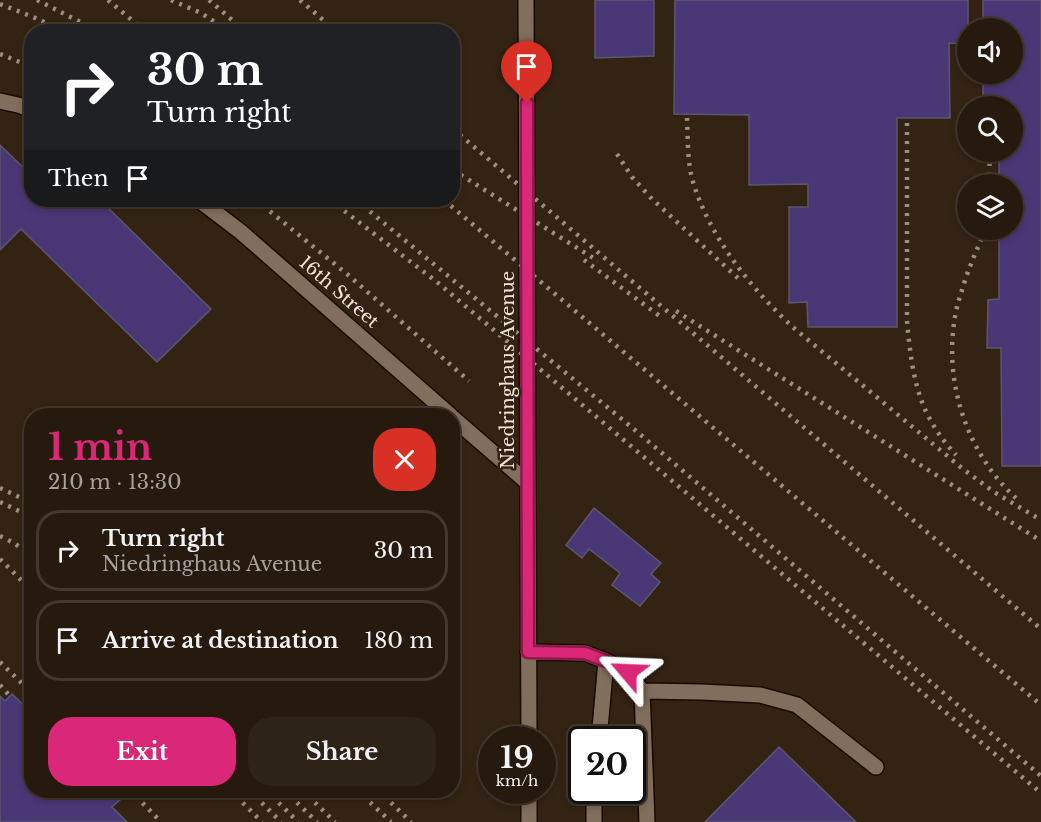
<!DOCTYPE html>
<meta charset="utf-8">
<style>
body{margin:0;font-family:"Libre Baskerville",serif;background:#2e2317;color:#f1f3f6;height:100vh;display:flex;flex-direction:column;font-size:22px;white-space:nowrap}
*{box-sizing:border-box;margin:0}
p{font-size:20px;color:#a4a19e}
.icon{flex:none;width:33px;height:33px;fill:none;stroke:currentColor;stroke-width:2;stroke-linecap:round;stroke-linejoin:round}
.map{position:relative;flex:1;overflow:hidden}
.drawer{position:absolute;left:24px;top:408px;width:436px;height:390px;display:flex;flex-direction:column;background:#261a0e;border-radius:24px;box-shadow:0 3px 9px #0003,0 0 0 2px #42382e}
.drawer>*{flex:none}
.top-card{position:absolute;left:24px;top:24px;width:436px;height:183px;border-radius:24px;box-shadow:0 3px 9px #0003,0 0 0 2px #42382e;background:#202124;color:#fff;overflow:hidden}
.tools{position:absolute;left:957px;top:18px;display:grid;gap:12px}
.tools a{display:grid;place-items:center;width:66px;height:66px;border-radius:50%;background:#261a0e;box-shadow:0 3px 9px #0003,0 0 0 2px #42382e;font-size:30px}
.speed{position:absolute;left:478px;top:726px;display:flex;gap:12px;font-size:30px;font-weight:700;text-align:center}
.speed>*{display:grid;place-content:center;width:78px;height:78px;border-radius:50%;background:#261a0e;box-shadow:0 3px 9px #0003,0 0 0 2px #42382e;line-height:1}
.speed small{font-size:15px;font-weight:400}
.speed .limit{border:3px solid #111;border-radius:9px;background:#fff;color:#111}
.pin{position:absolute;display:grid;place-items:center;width:51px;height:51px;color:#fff;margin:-62px -26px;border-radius:50% 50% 50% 0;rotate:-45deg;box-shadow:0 0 6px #0007}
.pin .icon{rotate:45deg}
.me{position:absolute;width:66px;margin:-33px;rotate:296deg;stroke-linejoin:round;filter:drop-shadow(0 0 4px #0008)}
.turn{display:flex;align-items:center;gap:21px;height:126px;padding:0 24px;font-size:27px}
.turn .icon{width:78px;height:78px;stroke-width:2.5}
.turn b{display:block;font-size:42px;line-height:51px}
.then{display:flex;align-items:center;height:57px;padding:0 24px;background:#0003;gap:12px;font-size:22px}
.round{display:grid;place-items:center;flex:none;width:63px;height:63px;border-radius:24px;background:#2e2317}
.headline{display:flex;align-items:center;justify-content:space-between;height:102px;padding:0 24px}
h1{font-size:36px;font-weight:700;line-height:45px;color:#db2777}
.cta{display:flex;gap:12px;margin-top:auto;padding:12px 24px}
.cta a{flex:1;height:69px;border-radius:24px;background:#db2777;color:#fff;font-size:24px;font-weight:700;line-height:69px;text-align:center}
.cta a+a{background:#2e2317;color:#f1f3f6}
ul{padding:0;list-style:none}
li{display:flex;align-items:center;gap:18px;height:81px;margin:0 12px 9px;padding:0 12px;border:3px solid #42382e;border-radius:24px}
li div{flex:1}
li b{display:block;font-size:22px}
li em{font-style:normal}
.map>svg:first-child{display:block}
</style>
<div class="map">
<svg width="1041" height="822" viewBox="0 0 1041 822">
<rect width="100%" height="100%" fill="#332313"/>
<path fill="#4a3775" stroke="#5c576e" stroke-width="1.5" d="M595 0H654V56L595 58Z
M675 0H968V44L949 43 950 118H897V327H808L807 302 789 303V207H808V184L749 185V115L674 114Z
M983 0H1041V466H1002L1001 348H987L988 300 999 299V230H1012V184H999V152H1012V106H983V74H1012V28H983Z
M0 145 32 176V200H100L211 309 157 362 21 229 0 250Z
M594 508 661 563 651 574 660 582 640 606 612 585 620 573 589 549 582 558 566 545Z
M12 694 32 713V790H110L120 800 112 807 127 822H0V696L5 701Z
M779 747 856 822H705Z"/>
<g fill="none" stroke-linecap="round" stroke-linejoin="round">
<g stroke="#1a0b00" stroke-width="18">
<path id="minor" d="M526 0 529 740
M0 101 18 105 32 110
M199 200 241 232 451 416
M453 418 528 483
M528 652 585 653 606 661 628 672 642 691 647 822
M642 691 702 692 760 695 797 705 876 767
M599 740 606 661
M529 790V822
M594 790V822"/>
</g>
<use href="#minor" stroke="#826e5c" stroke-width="15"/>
<path stroke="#9c8e82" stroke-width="4.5" stroke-dasharray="3 6" stroke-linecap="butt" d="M37 0 100 32
M108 0 146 32
M171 0 201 13 230 32
M209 0 246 32
M300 0 337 32
M0 4 38 19 64 32
M0 54 32 67
M687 118C688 139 687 161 693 182 710 238 752 290 795 329L963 469 994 492 1041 520
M907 123V321C910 354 914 392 931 421 938 434 947 445 956 455
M453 129 1041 629
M617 154 632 177 652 199 740 280
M453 170 598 261
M989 184 990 152
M256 200 347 274 469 381
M330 200 437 282 1041 793
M356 200 635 430 1041 776
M444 200 1041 705
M984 230C982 241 975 252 971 264 966 276 962 290 958 303 940 373 964 452 1018 500
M584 260 661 317
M676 311 1041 541
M0 488 32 503
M0 502 32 517
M0 536 14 543 32 556
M0 559 32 591
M0 662 32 693
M0 685 10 696
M130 790 161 822
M230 790 262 822
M249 790 281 822
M266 790 298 822
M284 790 317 822
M302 790 335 822
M357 790 391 822
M378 790 411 822"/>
</g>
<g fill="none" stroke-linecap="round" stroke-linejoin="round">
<g stroke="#8e194d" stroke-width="15">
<path id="route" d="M527 103 528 652 585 653 606 661 628 672"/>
</g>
<use href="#route" stroke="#db2777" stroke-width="10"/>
</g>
<g text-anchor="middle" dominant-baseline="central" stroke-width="5" stroke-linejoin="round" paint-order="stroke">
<g font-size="18" fill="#f1e5db" stroke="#332313">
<text transform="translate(339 292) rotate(41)">16th Street</text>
<text transform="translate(508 370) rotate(-90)">Niedringhaus Avenue</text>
</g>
</g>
</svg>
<div class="tools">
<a><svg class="icon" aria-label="sound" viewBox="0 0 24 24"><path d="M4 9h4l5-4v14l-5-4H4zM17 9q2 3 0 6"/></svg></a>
<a><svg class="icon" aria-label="search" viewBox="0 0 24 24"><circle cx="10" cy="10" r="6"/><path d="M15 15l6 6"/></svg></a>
<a><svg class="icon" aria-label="layers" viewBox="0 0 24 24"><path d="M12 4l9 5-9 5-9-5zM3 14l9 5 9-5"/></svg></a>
</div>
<div class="speed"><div>19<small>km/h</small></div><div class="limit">20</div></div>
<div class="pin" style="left:527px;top:103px;background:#d93025"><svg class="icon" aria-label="arrive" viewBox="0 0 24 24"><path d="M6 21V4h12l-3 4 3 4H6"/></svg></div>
<svg class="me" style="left:628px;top:672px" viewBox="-20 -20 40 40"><path d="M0-17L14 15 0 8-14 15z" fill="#db2777" stroke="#fff" stroke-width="4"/></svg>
<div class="top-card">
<div class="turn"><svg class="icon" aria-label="right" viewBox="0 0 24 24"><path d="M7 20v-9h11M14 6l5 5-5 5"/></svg><div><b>30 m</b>Turn right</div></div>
<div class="then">Then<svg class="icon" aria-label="arrive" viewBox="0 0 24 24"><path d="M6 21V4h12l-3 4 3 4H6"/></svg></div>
</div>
<section class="drawer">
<div class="headline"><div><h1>1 min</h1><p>210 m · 13:30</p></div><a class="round" style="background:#d93025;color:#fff"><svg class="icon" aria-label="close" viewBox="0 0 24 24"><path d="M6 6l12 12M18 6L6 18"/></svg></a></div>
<ul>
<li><svg class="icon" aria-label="right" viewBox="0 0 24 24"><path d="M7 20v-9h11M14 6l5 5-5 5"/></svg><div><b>Turn right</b><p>Niedringhaus Avenue</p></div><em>30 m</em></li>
<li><svg class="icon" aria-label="arrive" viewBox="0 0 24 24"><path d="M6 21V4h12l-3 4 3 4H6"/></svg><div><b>Arrive at destination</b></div><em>180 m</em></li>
</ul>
<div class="cta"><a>Exit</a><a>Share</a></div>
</section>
</div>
